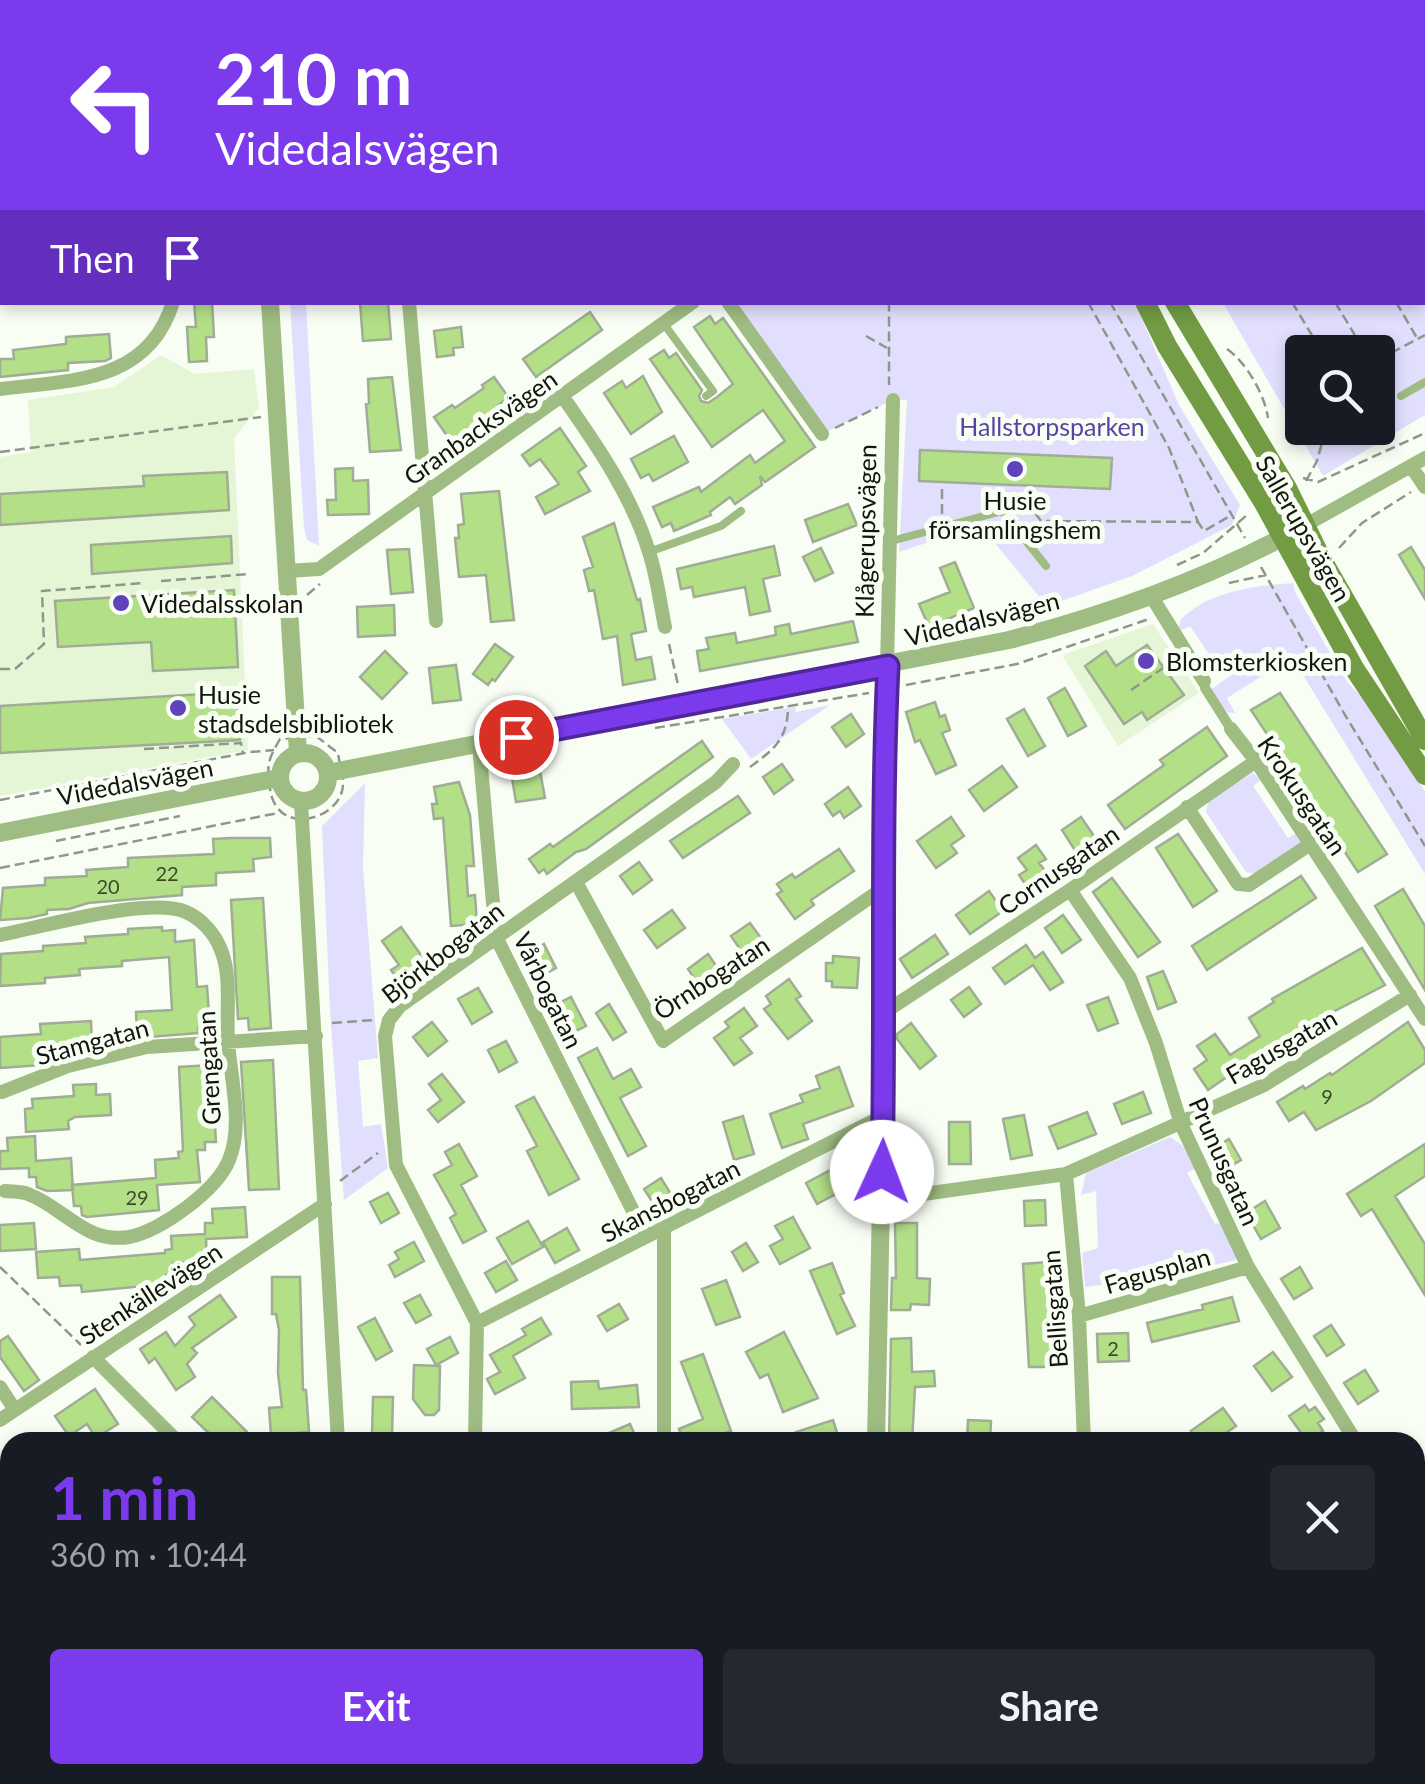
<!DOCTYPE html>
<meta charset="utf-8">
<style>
body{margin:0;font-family:Lato,sans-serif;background:#242831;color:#f1f3f6;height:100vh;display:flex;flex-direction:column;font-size:38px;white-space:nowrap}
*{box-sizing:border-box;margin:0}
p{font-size:32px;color:#9ea1a6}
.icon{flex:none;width:55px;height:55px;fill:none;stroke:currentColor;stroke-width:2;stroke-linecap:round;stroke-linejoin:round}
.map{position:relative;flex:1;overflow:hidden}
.sheet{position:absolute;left:0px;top:1432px;width:1425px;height:352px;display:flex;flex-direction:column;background:#171b24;border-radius:30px 30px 0 0;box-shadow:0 5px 15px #0003}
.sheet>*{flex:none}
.hud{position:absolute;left:0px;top:0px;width:1425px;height:305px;box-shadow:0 5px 15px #0003;background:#7c3aed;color:#fff;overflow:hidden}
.fabs{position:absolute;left:1285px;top:335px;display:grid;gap:20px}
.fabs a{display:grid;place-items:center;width:110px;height:110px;border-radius:10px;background:#171b24;box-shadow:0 5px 15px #0003;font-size:50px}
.pin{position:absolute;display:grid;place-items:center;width:85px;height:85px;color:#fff;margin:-42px;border:5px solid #fff;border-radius:50%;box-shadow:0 2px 10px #0007}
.me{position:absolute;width:110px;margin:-55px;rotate:2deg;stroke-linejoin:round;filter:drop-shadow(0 0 8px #0008)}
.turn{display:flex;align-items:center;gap:35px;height:210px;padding:0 50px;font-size:45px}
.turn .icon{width:130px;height:130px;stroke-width:2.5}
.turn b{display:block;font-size:70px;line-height:85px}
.then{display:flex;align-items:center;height:95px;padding:0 50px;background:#0003;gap:20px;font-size:38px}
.round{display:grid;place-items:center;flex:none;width:105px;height:105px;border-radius:10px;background:#242831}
.summary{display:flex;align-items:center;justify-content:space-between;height:170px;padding:0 50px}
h1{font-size:60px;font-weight:700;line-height:75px;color:#7c3aed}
.action{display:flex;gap:20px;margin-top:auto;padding:20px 50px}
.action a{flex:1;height:115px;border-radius:10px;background:#7c3aed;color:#fff;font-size:40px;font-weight:700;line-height:115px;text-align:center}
.action a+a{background:#242831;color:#f1f3f6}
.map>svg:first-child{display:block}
</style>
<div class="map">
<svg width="1425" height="1784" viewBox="0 0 1425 1784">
<rect width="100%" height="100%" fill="#f8fef4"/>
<path fill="#e5f6d6" d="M161 355 195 374 254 369 259 408 234 438 248 750 0 796V457L31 452 28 400 114 387Z
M1153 624 1199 693 1118 746 1062 655Z"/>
<path fill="#e2dffe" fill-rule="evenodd" d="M1050 0H1425V415L1323 476 1223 303 1422 302V2ZM1302 352H1378V428H1302Z
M290 303H306L319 546 307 540 304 528Z
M728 303H1135L1179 405 1240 505 1232 525 1132 576 1047 606 980 525 899 552 907 400H893L822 434Z
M1293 583 1296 594 1347 682 1365 700 1425 791V874L1292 657 1227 698 1235 713 1223 712 1209 691 1237 671 1231 662 1200 665 1197 660 1208 653 1190 626 1179 631 1180 620C1210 591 1253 586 1293 583Z
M830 705 751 759 722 719 795 707 796 712Z
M1253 773 1261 780 1253 786 1288 838 1298 832 1301 842 1299 847 1257 874 1246 872 1206 812 1209 799Z
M365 783 363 868 378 1058 358 1061 363 1127 381 1124 388 1168 344 1200 330 1012 322 826Z
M1170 1137 1182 1145 1197 1168 1187 1173 1215 1224 1223 1221 1235 1248 1236 1260 1167 1276 1085 1287 1082 1253 1098 1248 1096 1191 1081 1195 1086 1173Z"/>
<path fill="#b3e087" stroke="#a0ad95" stroke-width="2.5" d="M194 302H212L214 337H206L207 361 189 362 187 327H196Z
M360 302H388L391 339 363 341Z
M590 312 602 330 536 377 523 359Z
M710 316 715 324 723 318 815 447 765 482 760 476 762 485 735 504 730 497 710 512 711 515 674 531 671 523 662 527 653 507 699 487 701 492 750 455 755 463 785 441 763 410 712 447 650 359 664 350 669 358 676 353 702 390 699 396 701 401 708 403 717 397 733 384 694 327Z
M461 327 463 347 453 348 454 355 437 357 434 331Z
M109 334 111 358 105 361 68 363V370L0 377V359H14L13 350 66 344V337Z
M643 376 662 412 631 434 604 393 622 381 626 388Z
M392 377 401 450 370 452 366 404 369 403 368 379Z
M494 377 509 398 498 405 500 409 452 443 434 417 452 405 455 408 484 388 482 385Z
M560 428 586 466 578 472 590 491 545 514 536 497 559 484 540 459 530 466 522 455Z
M674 436 688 462 653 481 649 474 641 478 631 459Z
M920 450 1112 458 1110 489 919 481Z
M353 468V481L368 480 369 514 328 515 327 500H336L335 469Z
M227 472 229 510 0 525V494L144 486 143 476Z
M499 491 514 620 491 622 486 575 459 577 455 538H459L458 525 464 524 461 494Z
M848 504 857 525 813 542 805 520Z
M614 523 637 600 640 599 646 631 631 634 636 660 651 657 655 679 623 685 617 636 603 639 594 590 589 591 584 570 593 567 583 537Z
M231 536 232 563 92 574 91 545Z
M774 546 780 575 763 579 770 611 750 615 745 587 694 597 692 587 681 589 677 569Z
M1411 547 1425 570V599L1399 555Z
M821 548 833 573 815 581 803 557Z
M409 549 413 592 391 594 387 550Z
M955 562 974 608 929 627 919 604 950 592 940 568Z
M234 590 238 667 153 671 151 642 58 647 55 601Z
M394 605 395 635 358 637 357 607Z
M853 621 858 642 700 671 697 651 709 649 706 638 735 633 737 643 776 635 775 627 789 624 791 634Z
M495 644 513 657 495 681 492 679 488 685 473 674Z
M1147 645 1184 695 1147 720 1142 712 1124 724 1085 666 1106 651 1116 666Z
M385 651 407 673 382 699 360 677Z
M456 665 461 700 433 703 429 668Z
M1065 688 1086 726 1068 736 1048 698Z
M237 692 240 740 0 753V706Z
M1280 693 1387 854 1358 872 1251 710Z
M935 702 940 717 945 715 950 730 942 733 956 765 936 774 920 740 915 742 906 712Z
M1024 709 1045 746 1028 756 1007 719Z
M851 714 864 734 846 747 832 727Z
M1207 727 1227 756 1125 829 1108 805 1164 765 1160 760Z
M702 741 713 757 586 849 576 852 547 874 544 869 539 873 529 859 550 844 553 847Z
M782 764 793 780 774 794 763 777Z
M539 766 545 798 516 802 511 772Z
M1002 766 1017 787 984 811 969 790Z
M459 782 470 815 474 866H466L468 896 475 895 477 924 451 926 443 818 434 819 432 804H437L434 787Z
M848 787 861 806 844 818 840 811 833 816 825 804Z
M738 796 750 813 683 858 670 841Z
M951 817 964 836 951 845 957 853 936 868 917 841Z
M1081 817 1098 842 1078 855 1062 830Z
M1178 834 1217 891 1193 907 1156 848Z
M231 838H270L271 857 253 859 254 871 216 873V885L182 887V895L88 903 69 909 47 910V914L28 918 0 920 3 888 45 885V878L87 876 86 870 128 867V858L214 854 213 839Z
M1036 845 1046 859 1039 863 1050 877 1030 891 1019 875 1027 870 1018 858Z
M839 849 854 871 811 900 814 905 795 919 777 894 782 891 777 884 792 874 795 878Z
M639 862 652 880 633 894 620 876Z
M1301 876 1316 898 1207 970 1192 946Z
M1112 878 1160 942 1138 957 1093 892Z
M1403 889 1425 926V990L1375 906Z
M989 891 1003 911 970 934 956 915Z
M263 898 271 1028 249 1030 248 1018 238 1019 231 900Z
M672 910 685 928 657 948 644 930Z
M1063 915 1081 940 1062 953 1045 928Z
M750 923 763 941 744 955 731 936Z
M162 927V931L175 930V942L194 940 197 987 207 986 210 1028 198 1029V1033L137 1038 136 1012 172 1010 169 957 122 961V966L79 969 80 975 45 978V983L0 986 1 954 43 951V946L86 943 85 937 128 934V929Z
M401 927 426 962 399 981 391 970 399 965 382 941Z
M935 935 948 954 912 978 900 959Z
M544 944 556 968 536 979 524 955Z
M1026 945 1035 958 1043 952 1063 982 1050 990 1033 965 1005 984 993 968Z
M1362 948 1385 985 1331 1013 1279 1045 1282 1049 1256 1065 1253 1059 1208 1090 1194 1069 1207 1060 1197 1046 1215 1034 1230 1055 1260 1036 1249 1018 1274 1002 1272 999Z
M708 954 721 973 700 987 688 969Z
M833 956 859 958 857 988 832 987V981H826V963H833Z
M1163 971 1176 1002 1158 1009 1147 977Z
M789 979 801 996 796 999 812 1021 788 1039 764 1009 771 1004 766 996Z
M969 987 981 1004 964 1017 951 1000Z
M478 988 492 1012 472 1024 458 999Z
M571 997 586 1026 566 1036 551 1007Z
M1108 997 1118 1023 1098 1031 1087 1005Z
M609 1004 626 1032 613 1040 596 1013Z
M744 1008 757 1026 740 1038 752 1053 734 1065 714 1038 729 1027 725 1022Z
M91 1021 92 1044 85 1045V1051L42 1055 41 1065 0 1068V1037L41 1034 40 1024Z
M432 1022 447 1041 428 1056 413 1037Z
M1408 1022 1425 1050V1063L1371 1101 1316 1130 1304 1112 1289 1121 1277 1102 1303 1086 1305 1089 1330 1073 1332 1075Z
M911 1023 936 1056 920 1069 897 1039V1034Z
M506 1041 517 1062 499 1072 488 1050Z
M597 1048 613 1079 631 1069 641 1087 620 1098 646 1146 628 1156 578 1058Z
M273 1060 279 1189 249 1190 241 1062Z
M211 1065 216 1142H205V1150H197L200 1182 157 1185 159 1210 87 1217 82 1215 81 1206H74L72 1185 156 1178 155 1160 179 1158 178 1152 183 1151 179 1067Z
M839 1067 853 1106 803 1124 808 1139 782 1148 770 1114 803 1102 800 1095 820 1088 816 1076Z
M442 1074 464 1102 438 1122 428 1110 441 1100 429 1084Z
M96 1084V1095L110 1094 111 1115 75 1117 68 1121 69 1129 26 1132 25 1109 33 1108 32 1099 74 1096 73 1085Z
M1143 1092 1151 1113 1122 1124 1114 1104Z
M534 1097 579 1179 549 1195 527 1151 537 1146 516 1106Z
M1087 1112 1096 1134 1058 1149 1049 1127Z
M1024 1115 1032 1155 1011 1159 1003 1119Z
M743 1116 754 1154 734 1160 723 1122Z
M949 1122H970L971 1164H949Z
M35 1136 36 1161 71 1158 73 1190 47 1191 37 1187 36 1177H29V1168L0 1169V1151H8L7 1138Z
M1229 1139 1241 1160 1224 1170 1212 1149Z
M459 1144 477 1176 461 1185 486 1231 463 1243 450 1218 456 1214 434 1175 452 1165 445 1152Z
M897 1144H916V1168H897Z
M1425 1144V1176L1395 1196 1425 1244V1295L1372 1209 1361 1216 1347 1194Z
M838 1166 849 1187 817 1204 806 1183Z
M661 1178 674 1199 657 1209 644 1189Z
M388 1193 399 1213 381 1223 370 1202Z
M1045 1200 1046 1225 1025 1226 1024 1201Z
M1265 1201 1280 1228 1261 1239 1246 1213Z
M245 1207 247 1237 206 1239 207 1261 173 1263V1274L166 1275V1281L155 1282 156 1285 82 1292 81 1285 60 1286 59 1277 38 1278 36 1252 79 1249 80 1260 165 1253V1250L172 1249 171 1236 205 1234V1223H213L212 1209Z
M793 1217 810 1248 780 1264 770 1246 783 1239 775 1226Z
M528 1221 543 1247 512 1264 497 1238Z
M34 1223 36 1249 0 1251V1225Z
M895 1223H917V1278L930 1279 929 1305 911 1304 910 1310H891L892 1278H896Z
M567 1228 579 1250 555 1263 543 1242Z
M414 1242 424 1261 395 1277 389 1265 399 1259 395 1252Z
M746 1243 758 1262 743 1271 732 1252Z
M506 1261 517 1280 496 1292 485 1273Z
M1047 1262 1051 1367H1029L1023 1264Z
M832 1263 844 1293 840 1295 855 1326 837 1334 810 1271Z
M1300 1267 1312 1288 1294 1299 1281 1279Z
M272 1277H300L303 1390H306L309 1432 271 1435 269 1408 282 1407 278 1373 279 1330 276 1314H272Z
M726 1280 740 1317 716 1325 702 1289Z
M220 1295 236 1317 192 1348 197 1353 187 1364 195 1377 176 1390 155 1358 149 1363 140 1349 166 1332 175 1346 195 1325 189 1317Z
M420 1295 431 1315 416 1323 404 1303Z
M1232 1297 1239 1321 1152 1342 1147 1323 1203 1309 1202 1305Z
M619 1304 628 1319 607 1331 598 1316Z
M375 1318 392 1351 376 1360 358 1327Z
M541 1318 551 1334 513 1356 525 1378 495 1394 487 1379 500 1372 490 1355 526 1335 522 1329Z
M1331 1325 1344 1345 1327 1356 1314 1336Z
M784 1332 818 1398 783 1412 768 1374 760 1378 746 1352Z
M1128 1333 1129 1361 1098 1362 1097 1334Z
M8 1336 39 1380 24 1391 0 1357V1341Z
M450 1337 458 1353 436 1365 427 1349Z
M911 1338 912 1372 934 1371 935 1386 915 1387 912 1442H889L891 1339Z
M1273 1352 1292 1377 1272 1391 1254 1366Z
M703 1354 731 1431 701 1442H684L679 1429 703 1419 681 1362Z
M414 1365 440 1366 439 1410 434 1415H425L413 1399Z
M1365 1370 1378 1391 1358 1404 1344 1383Z
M598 1381 599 1389 637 1385 639 1407 572 1409 571 1382Z
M95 1389 118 1424 96 1438 87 1424 69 1436 55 1416Z
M212 1397 252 1437H242L247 1442H218L192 1417Z
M373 1397H393L392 1436 372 1435Z
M1305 1405 1309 1411 1315 1407 1324 1419 1318 1423 1323 1431 1307 1441 1289 1416Z
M1223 1408 1236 1426 1213 1442H1200L1191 1431Z
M833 1420 840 1442H799L796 1432Z
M968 1420 991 1421 990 1442H967Z
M630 1424 638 1442H588Z"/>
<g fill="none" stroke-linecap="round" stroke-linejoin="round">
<path stroke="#91968d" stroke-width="2.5" stroke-dasharray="10 5" stroke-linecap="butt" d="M1117 0 1119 2
M1230 0 1232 2
M1399 0 1400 2
M1350 2 1354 0
M1422 41 1425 45
M1422 144 1425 148
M1422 165 1425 164
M1422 206 1425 209
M1422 241 1425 245
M887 302 889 306V385
M1088 302 1169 448 1198 522
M1110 302 1245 538
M1292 302 1322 352
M1335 302 1365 352
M1396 302 1417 338
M866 336 887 348
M1227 349C1246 362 1265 395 1268 418
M1378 360 1425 335
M835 428 878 407
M0 452 261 417
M1303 478 1318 482 1425 433
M1306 481 1317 461 1326 428
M1035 513 1041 521 1198 522 1204 531 1230 516
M942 514V486
M1339 548 1362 523 1411 492
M1177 565 1203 553 1247 515
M1261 567 1345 715 1425 846
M161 581 249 574
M1229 583 1266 575
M307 595 320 584
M669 644 678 685
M0 669H15L44 644 42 591 144 583
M906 685 1017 664 1149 619
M1131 690 1172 662
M655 728 869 693
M316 736 338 753C339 763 344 775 343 784 343 819 277 839 270 789 267 763 267 762 280 739Z
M144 749 241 743 243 753
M750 767C775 749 788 738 788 706
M0 800 250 752 274 750
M56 841 180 816
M0 868 278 813
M332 1023 374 1020
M340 1181 378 1153
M0 1267 81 1345"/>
<path stroke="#9fbc83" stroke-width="8" d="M664 324 713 391 706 396
M1401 396 1425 382
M1002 511 1046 566
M888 542 1028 504
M649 552 721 526 741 511"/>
<path stroke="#9fbc83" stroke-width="10" d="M1204 681 1205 688 1231 729"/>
<path stroke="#9fbc83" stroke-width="14" d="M156 0 157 2
M889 0V2
M339 2 345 0
M0 55H2
M0 254 2 253
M409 302 436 621
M728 302 822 434
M0 389C70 380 148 384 173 302
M563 397C596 444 632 496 649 552 657 576 660 603 665 627
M1411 466 1425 487
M1304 526 1425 458
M287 571 319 569 693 302
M1150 594 1204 681
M887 666 893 400
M1231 729 1256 761 1425 1019
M479 744 496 937 646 1237
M301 802 338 1442
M1187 807 1238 884 1249 885 1309 845
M576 882 663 1041 882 889
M1070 890 1130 978 1156 1043 1181 1124 1248 1267 1356 1442
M0 935C42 927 150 896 186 912 202 919 215 934 221 950 232 977 226 1011 228 1040 230 1078 244 1124 229 1160 217 1190 161 1231 129 1237 85 1244 65 1208 28 1194 21 1191 12 1192 5 1191
M885 1012 1070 890 1256 761
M2 1092 68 1066 147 1047 316 1036
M1066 1174 1079 1316 1084 1442
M881 1200 1066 1174 1264 1085 1410 995
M1079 1316 1248 1267
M477 1323 883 1116
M93 1357 178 1442
M0 1387 15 1410
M0 1420 325 1204
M475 1442 477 1323 396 1165 385 1036 389 1020 400 1006 716 782 733 764
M664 1442V1228
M1415 1491 1425 1485
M0 1587 10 1602
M1415 1614 1425 1630
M129 1775 136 1784
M356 1775V1784
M1015 1775 1020 1784
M166 1784 179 1775
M469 1784V1775
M658 1784V1775
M958 1784 971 1775"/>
<path stroke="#9fbc83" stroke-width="18" d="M250 0 251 2
M270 302 298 753
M280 777a24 24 0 1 1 48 0a24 24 0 1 1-48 0Z
M328 773 1009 640C1110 614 1213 576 1304 526
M0 833 279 778
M876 1442 885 1012 882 889 887 666
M863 1784 864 1775"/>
<path stroke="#729b43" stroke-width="20" d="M980 0 981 2
M999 0 1000 2
M1145 302 1167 346 1264 503 1354 668 1425 775
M1175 302 1288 490 1321 558 1425 740"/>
</g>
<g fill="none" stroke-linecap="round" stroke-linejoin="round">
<g stroke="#51269a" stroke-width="25">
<path id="route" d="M516 737 888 666C880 835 886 1003 882 1172"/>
</g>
<use href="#route" stroke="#7c3aed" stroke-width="18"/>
</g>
<g fill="#6042ba" stroke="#f8fef4" stroke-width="4">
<circle cx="1015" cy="469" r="10"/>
<circle cx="121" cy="603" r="10"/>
<circle cx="1146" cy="661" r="10"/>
<circle cx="178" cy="708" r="10"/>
</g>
<g text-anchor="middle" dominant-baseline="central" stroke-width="10" stroke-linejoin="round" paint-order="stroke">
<g font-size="20" fill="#3a482c">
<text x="167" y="873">22</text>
<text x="108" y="886">20</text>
<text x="1327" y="1096">9</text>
<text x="137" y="1197">29</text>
<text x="1113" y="1348">2</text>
</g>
<g font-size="25" fill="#5942a7" stroke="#f8fef4">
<text x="1052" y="426">Hallstorpsparken</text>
</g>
<g font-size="25" fill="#11150d" stroke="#f8fef4">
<text transform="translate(480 427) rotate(-35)">Granbacksvägen</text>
<text transform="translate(1304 528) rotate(60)">Sallerupsvägen</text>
<text transform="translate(865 531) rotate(-89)">Klågerupsvägen</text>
<text transform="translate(982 618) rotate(-14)">Videdalsvägen</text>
<text transform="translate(135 781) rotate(-11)">Videdalsvägen</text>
<text transform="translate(1303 795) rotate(56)">Krokusgatan</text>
<text transform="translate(1058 869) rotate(-34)">Cornusgatan</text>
<text transform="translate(442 952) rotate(-38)">Björkbogatan</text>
<text transform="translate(711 977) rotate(-33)">Örnbogatan</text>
<text transform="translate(549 990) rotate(64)">Vårbogatan</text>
<text transform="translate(92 1041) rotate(-15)">Stamgatan</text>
<text transform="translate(1281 1046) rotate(-30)">Fagusgatan</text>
<text transform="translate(208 1068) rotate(-93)">Grengatan</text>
<text transform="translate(1225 1161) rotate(66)">Prunusgatan</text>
<text transform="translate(670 1200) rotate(-27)">Skansbogatan</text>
<text transform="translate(1157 1270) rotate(-16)">Fagusplan</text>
<text transform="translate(150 1293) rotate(-33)">Stenkällevägen</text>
<text transform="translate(1054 1309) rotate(-94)">Bellisgatan</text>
</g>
<g font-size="25" fill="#11150d" stroke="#f8fef4" text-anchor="start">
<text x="1015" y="500" text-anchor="middle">Husie<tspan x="1015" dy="29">församlingshem</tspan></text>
<text x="141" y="603">Videdalsskolan</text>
<text x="1166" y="661">Blomsterkiosken</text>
<text x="198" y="694">Husie<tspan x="198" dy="29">stadsdelsbibliotek</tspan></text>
</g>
</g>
</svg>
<div class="fabs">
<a><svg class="icon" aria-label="search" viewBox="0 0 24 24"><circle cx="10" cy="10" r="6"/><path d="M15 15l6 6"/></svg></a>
</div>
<div class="pin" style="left:516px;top:737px;background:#d93025"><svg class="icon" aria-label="arrive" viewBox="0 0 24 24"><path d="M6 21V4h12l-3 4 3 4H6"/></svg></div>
<svg class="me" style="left:882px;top:1172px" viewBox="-20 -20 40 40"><circle r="19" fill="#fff"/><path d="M0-13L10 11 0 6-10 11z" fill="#7c3aed"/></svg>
<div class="hud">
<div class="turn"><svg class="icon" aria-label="left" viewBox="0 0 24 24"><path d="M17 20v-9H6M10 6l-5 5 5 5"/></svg><div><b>210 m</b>Videdalsvägen</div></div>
<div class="then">Then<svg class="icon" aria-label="arrive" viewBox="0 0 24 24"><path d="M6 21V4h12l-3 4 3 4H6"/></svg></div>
</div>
<section class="sheet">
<div class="summary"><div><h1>1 min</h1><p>360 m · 10:44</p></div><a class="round"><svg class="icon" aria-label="close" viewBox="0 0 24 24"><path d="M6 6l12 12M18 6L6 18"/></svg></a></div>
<div class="action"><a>Exit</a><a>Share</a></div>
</section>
</div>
